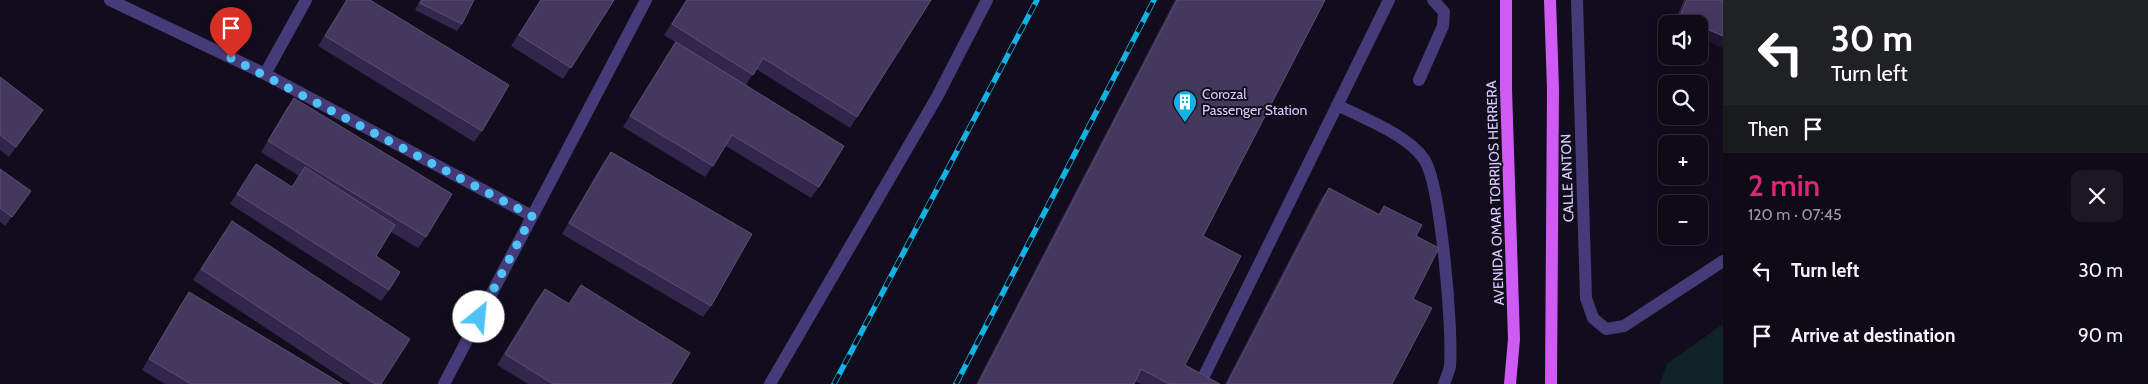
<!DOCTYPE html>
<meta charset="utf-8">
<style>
body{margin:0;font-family:Cabin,sans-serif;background:#1c1823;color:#f1f3f6;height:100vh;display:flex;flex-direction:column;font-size:19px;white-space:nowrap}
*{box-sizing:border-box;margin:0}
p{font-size:16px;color:#9b9aa1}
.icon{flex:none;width:28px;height:28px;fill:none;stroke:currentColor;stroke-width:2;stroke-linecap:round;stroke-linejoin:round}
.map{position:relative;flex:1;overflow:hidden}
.panel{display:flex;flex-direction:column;background:#0e0a16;width:425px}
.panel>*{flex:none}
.hud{background:#202124;color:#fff;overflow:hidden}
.tools{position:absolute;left:1658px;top:15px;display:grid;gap:10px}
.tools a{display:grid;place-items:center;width:50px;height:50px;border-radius:10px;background:#0e0a16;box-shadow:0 2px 8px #0003,0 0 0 1px #2e2b35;font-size:25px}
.pin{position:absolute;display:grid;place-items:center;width:42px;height:42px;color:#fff;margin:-51px -21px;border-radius:50% 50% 50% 0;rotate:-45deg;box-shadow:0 0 5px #0007}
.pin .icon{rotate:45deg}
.me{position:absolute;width:55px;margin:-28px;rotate:28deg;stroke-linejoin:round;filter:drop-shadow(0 0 4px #0008)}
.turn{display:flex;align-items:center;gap:18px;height:105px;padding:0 25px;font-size:22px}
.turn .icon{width:65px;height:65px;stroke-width:2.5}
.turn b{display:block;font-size:35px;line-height:42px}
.then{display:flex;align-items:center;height:48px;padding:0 25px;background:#0003;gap:10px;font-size:19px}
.round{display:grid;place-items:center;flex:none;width:52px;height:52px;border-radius:10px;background:#1c1823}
.summary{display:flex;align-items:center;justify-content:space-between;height:85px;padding:0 25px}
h1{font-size:30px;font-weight:600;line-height:38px;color:#db2777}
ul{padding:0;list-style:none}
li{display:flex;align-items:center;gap:15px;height:65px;padding:0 25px}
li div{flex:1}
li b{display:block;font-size:19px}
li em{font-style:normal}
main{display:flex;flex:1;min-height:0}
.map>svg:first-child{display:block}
</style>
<main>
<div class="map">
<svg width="1723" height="384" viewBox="0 0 1723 384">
<rect width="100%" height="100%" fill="#120d1d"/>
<path fill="#102426" d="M1723 324V384H1660L1667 364Z"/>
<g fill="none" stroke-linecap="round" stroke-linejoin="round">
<path stroke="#463b79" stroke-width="12" d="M110 0 265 74 532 216
M1577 0 1586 298 1593 318 1606 329 1624 326 1723 261
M265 74 306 0
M1419 80 1443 26 1444 12 1433 0
M1337 105C1363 118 1408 135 1424 159 1441 184 1453 331 1450 366 1449 372 1446 378 1444 384
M444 384 646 0
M770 384 937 97 987 0
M1200 384 1389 0"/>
<path stroke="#cf5af4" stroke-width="12" d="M1506 0V89L1514 339 1510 384
M1550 0 1553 89 1551 384"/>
<g stroke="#0fb3e5" stroke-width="5.5">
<path id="rail" d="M834 384 1037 0
M956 384 1154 0"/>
</g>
<use href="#rail" stroke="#120d1d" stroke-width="4" stroke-dasharray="11" stroke-linecap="butt"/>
</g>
<path fill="#32264a" d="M346 0H370L482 131 474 142 318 46Z
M420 0H474L462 24 457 31 415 10Z
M540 0H614L563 79 511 46Z
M686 0H931L857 117 850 128 756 69 746 85 819 187 811 198 726 146 705 177 623 127 668 53 675 42 664 35Z
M1175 0H1325L1203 236 1185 365 1220 384H1141L1135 381 1134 384H976Z
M1684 0H1723L1699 24H1674Z
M0 77 43 110 9 157 0 150Z
M294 98 426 237 418 248 391 232 376 256 389 290 381 301 230 204 256 164 292 187 299 176 261 152 286 109Z
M611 152 711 306 703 317 562 234 603 163Z
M0 169 31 191 5 226 0 222Z
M1329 188 1378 214 1384 206 1416 236 1413 299 1392 384H1225L1321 199Z
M225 232 381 384H351L193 280Z
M581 285 671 384H528L497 365 537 299 545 289 569 303Z
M189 292 342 384H165L142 370 182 302Z"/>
<path fill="#1e1530" d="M1679 19 1692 24H1676Z
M1699 26 1723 36V48L1699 38Z"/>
<path fill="#44385d" stroke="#5b4f76" d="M347 0H370L509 85 482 131 325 36Z
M422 0H474L462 24 420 3Z
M541 0H614L571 68 519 35Z
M687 0H931L857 117 763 58 753 75 672 24Z
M1177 0H1325L1203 236 1241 256 1185 365 1220 384H1169L1141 369 1134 384H978Z
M1687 0H1723V36L1699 26V24H1692L1679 19Z
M676 42 844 146 819 187 732 135 713 166 630 116Z
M0 77 43 110 16 147 0 135Z
M294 98 452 194 426 237 268 141Z
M611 152 752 234 711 306 569 223Z
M256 164 292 187 305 167 395 225 376 256 400 272 389 290 237 194Z
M0 169 31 191 12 217 0 208Z
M1329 188 1380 215 1384 206 1422 225 1416 236 1439 248 1413 299 1432 308 1392 384H1227Z
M232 221 410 339 381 384H375L201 269Z
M581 285 690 353 671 384H553L505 354 545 289 569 304Z
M189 292 342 384H191L149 359Z"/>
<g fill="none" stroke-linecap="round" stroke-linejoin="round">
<path stroke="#4fc3f7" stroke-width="9" stroke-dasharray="0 16.2" d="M231 58 532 216 479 317"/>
</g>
<defs>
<g id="building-pin" transform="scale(1.25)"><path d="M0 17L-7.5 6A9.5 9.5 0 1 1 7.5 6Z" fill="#0fb3e5" stroke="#120d1d"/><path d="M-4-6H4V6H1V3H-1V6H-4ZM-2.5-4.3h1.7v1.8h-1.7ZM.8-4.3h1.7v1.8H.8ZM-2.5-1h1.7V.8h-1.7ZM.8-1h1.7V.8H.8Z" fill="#fff"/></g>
</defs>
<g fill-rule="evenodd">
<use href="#building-pin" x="1185" y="102"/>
</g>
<g text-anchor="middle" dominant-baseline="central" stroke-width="4" stroke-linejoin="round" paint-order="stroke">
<g font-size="14" fill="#d8ccfc" stroke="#120d1d" text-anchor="start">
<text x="1202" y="94">Corozal<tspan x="1202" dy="16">Passenger Station</tspan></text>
</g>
<g font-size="14" fill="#d8ccfc" stroke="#120d1d">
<text transform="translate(1567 178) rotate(-92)">CALLE ANTON</text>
<text transform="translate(1495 193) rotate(-92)">AVENIDA OMAR TORRIJOS HERRERA</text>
</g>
</g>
</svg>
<div class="tools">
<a><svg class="icon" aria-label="sound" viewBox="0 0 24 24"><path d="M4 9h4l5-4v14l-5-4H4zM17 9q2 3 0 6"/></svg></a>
<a><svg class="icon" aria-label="search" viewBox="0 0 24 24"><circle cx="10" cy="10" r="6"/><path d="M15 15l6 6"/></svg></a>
<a>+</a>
<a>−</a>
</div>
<div class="pin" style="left:231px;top:58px;background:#d93025"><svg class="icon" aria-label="arrive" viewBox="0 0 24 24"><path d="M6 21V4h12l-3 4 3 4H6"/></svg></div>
<svg class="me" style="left:479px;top:317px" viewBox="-20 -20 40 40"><circle r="19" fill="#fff"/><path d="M0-13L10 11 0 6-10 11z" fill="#4fc3f7"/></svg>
</div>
<section class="panel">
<div class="hud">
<div class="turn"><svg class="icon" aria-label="left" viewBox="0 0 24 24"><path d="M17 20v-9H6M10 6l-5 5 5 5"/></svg><div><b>30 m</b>Turn left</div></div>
<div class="then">Then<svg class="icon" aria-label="arrive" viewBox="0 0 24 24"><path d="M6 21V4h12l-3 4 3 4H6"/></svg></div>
</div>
<div class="summary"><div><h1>2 min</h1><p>120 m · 07:45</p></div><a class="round"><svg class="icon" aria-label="close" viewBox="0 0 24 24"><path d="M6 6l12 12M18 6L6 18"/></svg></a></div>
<ul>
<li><svg class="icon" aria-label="left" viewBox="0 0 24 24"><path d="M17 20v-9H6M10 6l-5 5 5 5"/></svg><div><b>Turn left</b></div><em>30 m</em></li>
<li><svg class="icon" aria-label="arrive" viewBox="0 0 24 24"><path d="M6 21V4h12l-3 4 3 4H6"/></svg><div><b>Arrive at destination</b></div><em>90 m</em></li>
</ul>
</section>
</main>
